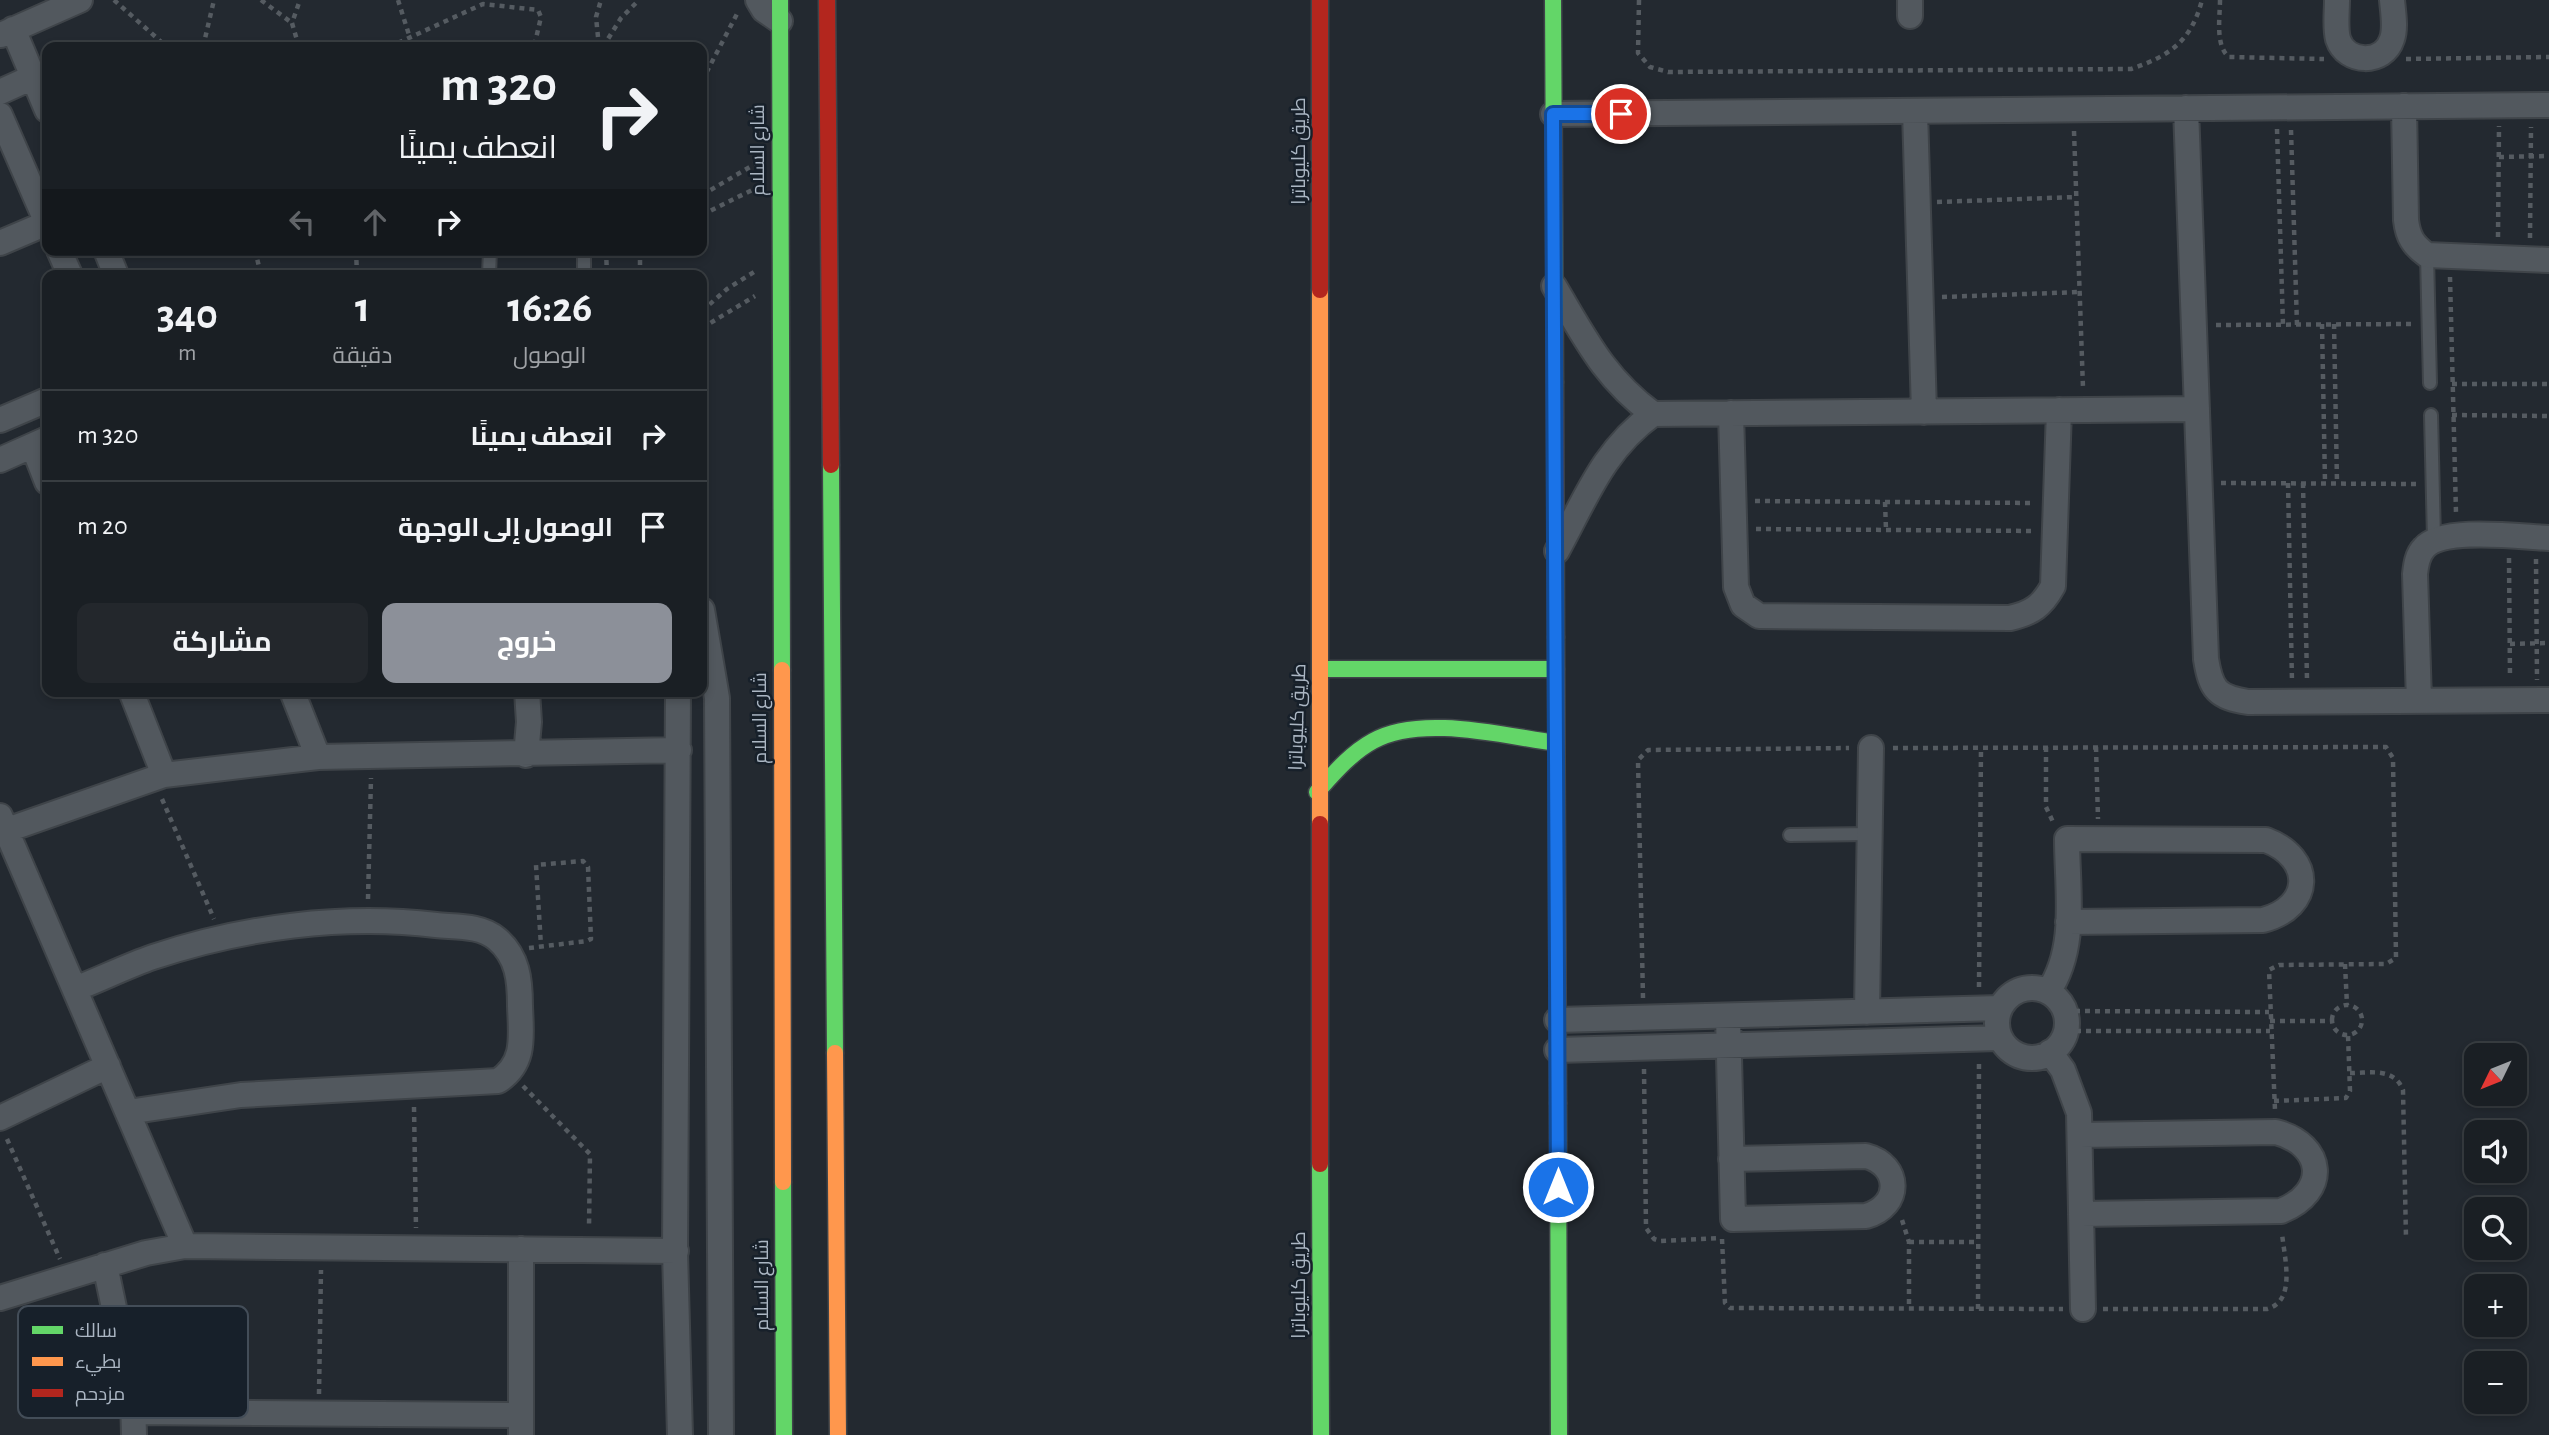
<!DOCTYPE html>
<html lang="ar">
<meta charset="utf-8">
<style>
body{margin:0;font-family:"Alegreya Sans",Cairo,sans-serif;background:#23272c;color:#f1f3f6;direction:rtl;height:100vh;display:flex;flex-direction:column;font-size:26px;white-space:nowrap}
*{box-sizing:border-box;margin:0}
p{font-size:23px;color:#9fa2a6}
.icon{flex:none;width:38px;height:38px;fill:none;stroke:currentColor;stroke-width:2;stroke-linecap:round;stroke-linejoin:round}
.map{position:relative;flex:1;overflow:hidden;direction:ltr}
.drawer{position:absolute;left:42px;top:270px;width:665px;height:427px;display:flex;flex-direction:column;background:#1a1f24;border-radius:14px;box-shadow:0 4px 10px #0003,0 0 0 2px #383d41;direction:rtl}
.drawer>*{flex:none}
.banner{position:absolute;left:42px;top:42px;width:665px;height:214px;border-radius:14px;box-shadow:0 4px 10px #0003,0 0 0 2px #383d41;direction:rtl;background:#1a1f24;color:#f1f3f6;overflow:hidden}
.needle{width:46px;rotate:227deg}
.tools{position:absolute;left:2464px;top:1043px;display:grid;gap:14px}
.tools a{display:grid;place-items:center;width:63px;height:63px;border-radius:14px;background:#1a1f24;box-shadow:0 4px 10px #0003,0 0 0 2px #383d41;font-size:35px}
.pin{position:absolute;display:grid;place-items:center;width:60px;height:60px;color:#fff;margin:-30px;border:4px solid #fff;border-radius:50%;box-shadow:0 2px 7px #0007}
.me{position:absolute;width:77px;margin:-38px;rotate:0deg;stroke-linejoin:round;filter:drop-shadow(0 0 5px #0008)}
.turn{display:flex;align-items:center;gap:24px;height:147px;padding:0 35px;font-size:32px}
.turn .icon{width:91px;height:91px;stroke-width:2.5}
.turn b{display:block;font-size:49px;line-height:60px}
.lanes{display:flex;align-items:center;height:66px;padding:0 35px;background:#0003;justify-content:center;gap:35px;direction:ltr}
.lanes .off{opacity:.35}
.eta{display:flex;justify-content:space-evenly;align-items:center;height:119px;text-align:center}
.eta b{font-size:42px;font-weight:700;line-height:49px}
.button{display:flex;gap:14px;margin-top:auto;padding:14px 35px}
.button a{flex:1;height:80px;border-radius:14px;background:#8c9099;color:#fff;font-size:28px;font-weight:700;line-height:80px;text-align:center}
.button a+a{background:#23272c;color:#f1f3f6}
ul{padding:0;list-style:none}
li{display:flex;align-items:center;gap:21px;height:91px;padding:0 35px;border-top:2px solid #383d41}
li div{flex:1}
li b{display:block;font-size:26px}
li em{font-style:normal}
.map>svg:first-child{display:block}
</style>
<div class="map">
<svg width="2549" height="1435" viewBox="0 0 2549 1435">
<rect width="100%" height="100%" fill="#232930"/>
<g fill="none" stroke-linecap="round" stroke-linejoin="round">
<g stroke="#3f4449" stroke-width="16">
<path id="lane" d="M584 250V275
M2427 255 2430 383
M489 275 490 250
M2431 415 2434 539
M1790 835 1870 834"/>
</g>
<g stroke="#3f4449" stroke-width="28">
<path id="street" d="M758 0 764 10 780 21
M1910 0V16
M2337 0C2337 12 2335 28 2338 39 2346 64 2384 65 2392 39 2396 28 2393 12 2392 0
M13 29 47 110
M1 35 80 0
M0 92 33 77
M2404 106 2406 220C2408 237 2413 245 2427 255L2549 260
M2186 108 2206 659C2211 690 2217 697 2248 702L2549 700
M1915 111 1924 412
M1553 114 2549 105
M0 115 47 223
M0 243 47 223
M59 250 70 275
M106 250 116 275
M1554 286C1585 338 1604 378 1653 414
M1731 413 1736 587 1743 605 1759 616 2010 618C2032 613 2042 606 2053 586L2059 410
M0 420 47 400
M33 446 47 482
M0 460 47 439
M1557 551C1586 498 1603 450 1653 414L2197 409
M702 610 717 698 721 1435
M131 691 164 775
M292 691 318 757
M678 691 675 1252 680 1435
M2419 701 2415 574C2416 565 2417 555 2424 548 2442 526 2521 537 2549 538
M526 755 529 722 527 691
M0 816 185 1246
M7 830 164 775 318 757 679 750
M1997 1023a35 35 0 1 1 70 0a35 35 0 1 1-70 0Z
M75 989C101 979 127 966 153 957 243 927 342 914 436 925 456 927 481 925 497 939 518 957 520 980 520 1006 521 1036 526 1063 498 1081L241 1095 128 1112
M2048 992C2078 948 2067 890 2067 839L2266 840C2314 858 2313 907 2263 920L2068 922
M1867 1012 1871 748
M1728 1016 1733 1219 1866 1216C1902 1206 1901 1165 1866 1156L1731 1159
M1557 1020 2000 1008
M1557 1050 2000 1038
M2050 1052 2063 1070 2079 1113 2083 1309
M0 1118 108 1066
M2080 1135 2276 1132C2325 1145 2329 1192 2281 1211L2081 1214
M521 1249V1435
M105 1265 133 1398 134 1435
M0 1298 146 1253 185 1246 676 1251
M134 1412 521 1415"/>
</g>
<g stroke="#3f4449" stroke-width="19">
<path id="fast" d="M780 0 782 670
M1553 0 1555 382
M831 465 835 1053
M1321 669H1556
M1317 792C1334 773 1351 753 1373 741 1421 714 1504 736 1556 743
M1558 1103 1559 1435
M1320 1164 1321 1435
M783 1182 784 1435"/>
</g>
<g stroke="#3f4449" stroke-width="19">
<path id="slow" d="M1556 637 1558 1103
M782 670 783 1182
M1320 824V290
M835 1053 838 1435"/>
</g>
<g stroke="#3f4449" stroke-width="19">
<path id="jam" d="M827 0 831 465
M1320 0V290
M1555 382 1556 637
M1320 824V1164"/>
</g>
<path stroke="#555b61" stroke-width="4.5" stroke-dasharray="5 5" stroke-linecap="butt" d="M114 0 167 47
M261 0 292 23
M398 0 410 38
M1639 0 1638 53 1650 67 1668 72 2131 69C2169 56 2191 42 2202 0
M2220 0C2220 17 2215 46 2229 57L2324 59
M203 47 214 0
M299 47 292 23 300 0
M389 47 483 4 538 10 541 17 534 47
M599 47 596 17 601 0
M603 47 621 18 639 0
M2406 59 2549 57
M702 81 739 10
M2277 129 2283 325
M2291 130 2297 325
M2074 131 2083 388
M2499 157 2549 156
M702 195 755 164
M1937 202 2076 197
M702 215 754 189
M2498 237 2499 126
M2530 238 2531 127
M255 250 261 275
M356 250 357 275
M606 250 607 275
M640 275V250
M2450 277 2456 513
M1942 297 2080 292
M702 311 727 289 754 272
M2322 324 2325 483
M2334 324 2337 483
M2216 325 2414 324
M702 328 755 296
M2452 384H2549
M2452 415 2549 416
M2221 483 2419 484
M2288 483 2292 682
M2303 483 2307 680
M1755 501 2034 503
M1885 502 1886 530
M1756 529 2035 531
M2509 558 2510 678
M2536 559 2537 680
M2510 644 2549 643
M2046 747V807L2053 822
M2096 747 2098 819
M1893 748 2386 747 2393 758 2396 958 2386 964 2279 965 2269 970 2275 1110
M162 799 214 919
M368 899 371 778
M529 948 587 941 591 939 588 867 583 861 536 865 541 946
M2345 964 2347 1005
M1979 987 1981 748
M1643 998 1638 760 1648 750 1849 748
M2332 1020a15 15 0 1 1 30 0a15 15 0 1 1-30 0Z
M2065 1011 2269 1012
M2270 1021H2332
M2066 1031H2270
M1644 1069 1646 1228 1654 1239 1660 1241 1721 1238
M2350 1073C2370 1073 2394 1067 2403 1090L2406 1238
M523 1086 590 1154 589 1228
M2274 1101 2346 1098 2350 1091 2348 1035
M414 1107 416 1228
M7 1139 60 1259
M1902 1220 1909 1242V1308
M1722 1239 1725 1303 1730 1308 2063 1309
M1909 1242H1978
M1978 1309 1979 1061
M2103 1309H2267C2297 1301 2284 1257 2282 1233
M319 1394 321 1270"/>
<use href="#lane" stroke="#52585e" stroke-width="12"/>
<use href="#street" stroke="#52585e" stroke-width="24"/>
<use href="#fast" stroke="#63d668" stroke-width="16"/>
<use href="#slow" stroke="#ff974d" stroke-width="16"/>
<use href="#jam" stroke="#b3261e" stroke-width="16"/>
</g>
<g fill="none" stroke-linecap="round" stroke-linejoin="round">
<g stroke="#114b97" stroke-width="18">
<path id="route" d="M1558 1187 1553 114H1621"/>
</g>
<use href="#route" stroke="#1a73e8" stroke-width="12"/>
</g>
<g text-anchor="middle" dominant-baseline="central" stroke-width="5" stroke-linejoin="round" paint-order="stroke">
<g font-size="19" fill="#abb6c3" stroke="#17202a">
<text transform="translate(758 150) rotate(-90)">شارع السلام</text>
<text transform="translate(1299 151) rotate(-90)">طريق كليوباترا</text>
<text transform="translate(1298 717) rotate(-88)">طريق كليوباترا</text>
<text transform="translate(760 718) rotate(-90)">شارع السلام</text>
<text transform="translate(762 1285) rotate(-90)">شارع السلام</text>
<text transform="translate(1299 1285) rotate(-90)">طريق كليوباترا</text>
</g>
</g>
<rect x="18" y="1306" width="230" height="112" rx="10" fill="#17202a" stroke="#434d58" stroke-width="2"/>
<rect x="32" y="1326" width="31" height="8" fill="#63d668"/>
<rect x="32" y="1357" width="31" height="9" fill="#ff974d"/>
<rect x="32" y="1389" width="31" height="8" fill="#b3261e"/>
<g font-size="19" fill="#abb6c3">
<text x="75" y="1337">سالك</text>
<text x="75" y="1368">بطيء</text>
<text x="75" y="1400">مزدحم</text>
</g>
</svg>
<div class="tools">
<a><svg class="needle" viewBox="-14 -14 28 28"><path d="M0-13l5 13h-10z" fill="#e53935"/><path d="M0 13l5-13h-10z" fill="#9fa2a6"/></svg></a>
<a><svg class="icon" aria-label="sound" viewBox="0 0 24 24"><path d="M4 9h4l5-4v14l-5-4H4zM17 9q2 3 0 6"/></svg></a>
<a><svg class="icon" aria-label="search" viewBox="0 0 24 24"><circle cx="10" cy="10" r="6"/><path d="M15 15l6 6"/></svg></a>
<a>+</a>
<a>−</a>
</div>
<div class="pin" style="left:1621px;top:114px;background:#d93025"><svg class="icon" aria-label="arrive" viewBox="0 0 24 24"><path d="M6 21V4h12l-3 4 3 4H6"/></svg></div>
<svg class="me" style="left:1558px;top:1187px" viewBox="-20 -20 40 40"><circle r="17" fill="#1a73e8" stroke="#fff" stroke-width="3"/><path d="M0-11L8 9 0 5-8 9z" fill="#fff"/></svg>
<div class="banner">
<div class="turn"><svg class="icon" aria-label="right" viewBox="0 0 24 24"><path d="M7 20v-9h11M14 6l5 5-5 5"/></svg><div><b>320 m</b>انعطف يمينًا</div></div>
<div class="lanes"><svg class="icon off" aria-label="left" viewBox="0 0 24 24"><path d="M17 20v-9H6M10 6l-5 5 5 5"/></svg><svg class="icon off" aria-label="ahead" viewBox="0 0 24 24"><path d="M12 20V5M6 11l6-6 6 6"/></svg><svg class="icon" aria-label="right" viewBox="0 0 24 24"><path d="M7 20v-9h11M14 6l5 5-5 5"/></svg></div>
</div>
<section class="drawer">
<div class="eta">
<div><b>16:26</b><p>الوصول</p></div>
<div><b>1</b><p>دقيقة</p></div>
<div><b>340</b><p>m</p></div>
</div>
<ul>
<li><svg class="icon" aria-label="right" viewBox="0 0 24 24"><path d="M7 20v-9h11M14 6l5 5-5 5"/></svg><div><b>انعطف يمينًا</b></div><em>320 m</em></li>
<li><svg class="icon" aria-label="arrive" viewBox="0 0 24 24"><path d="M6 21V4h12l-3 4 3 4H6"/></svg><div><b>الوصول إلى الوجهة</b></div><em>20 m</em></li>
</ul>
<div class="button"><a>خروج</a><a>مشاركة</a></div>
</section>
</div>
